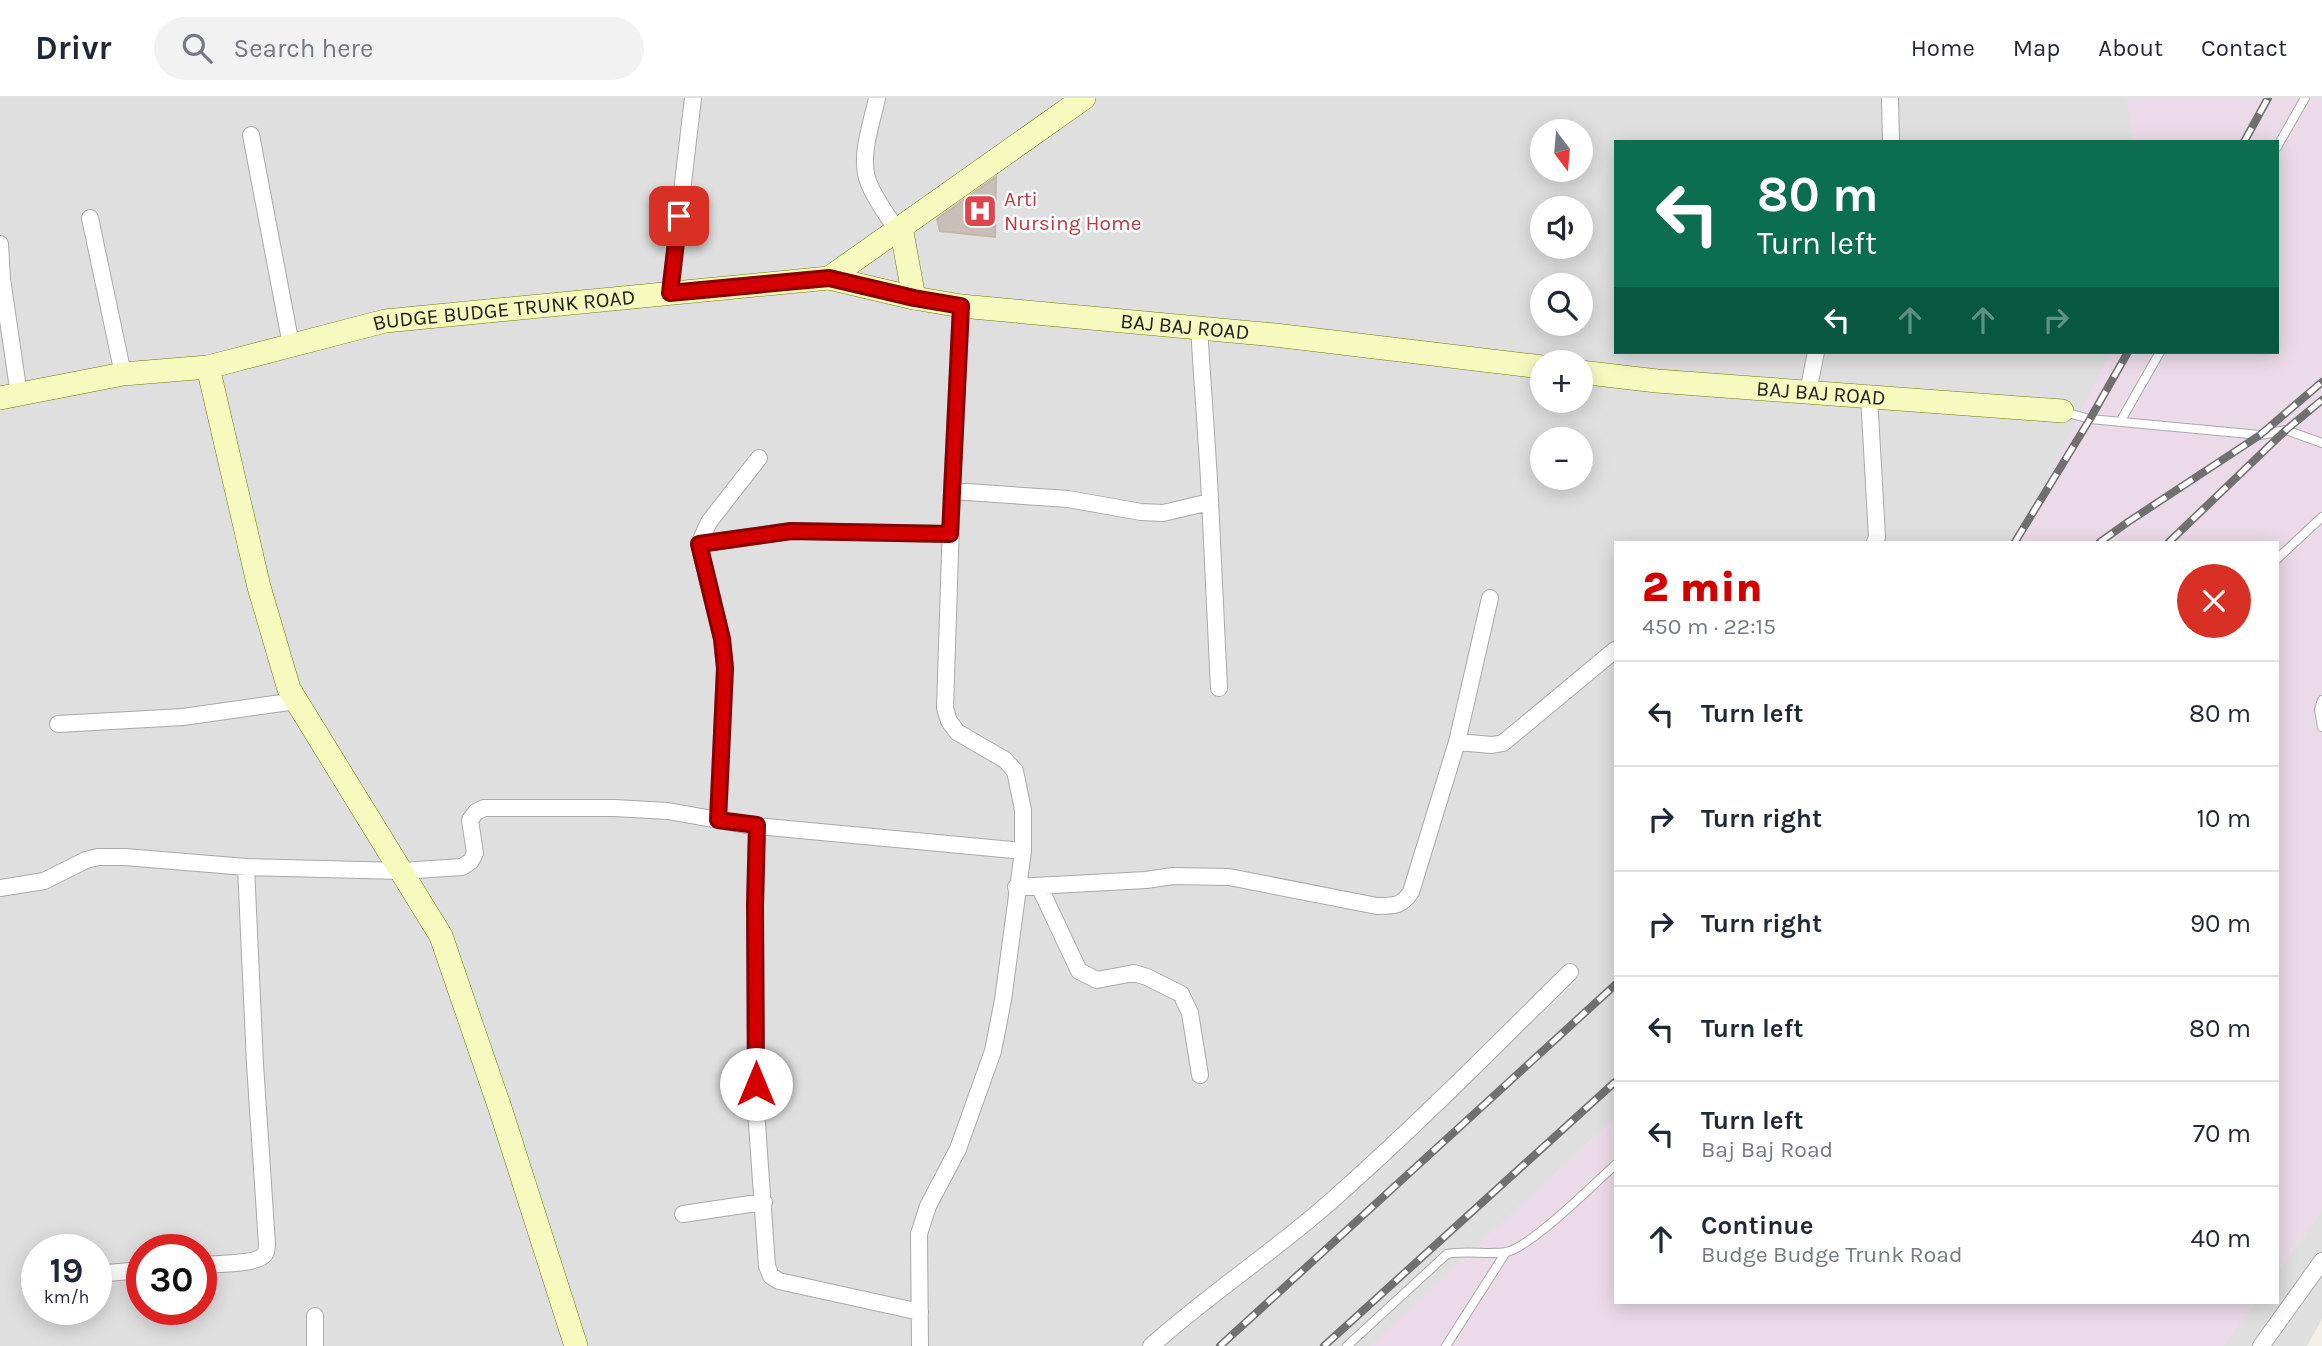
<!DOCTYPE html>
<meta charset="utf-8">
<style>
body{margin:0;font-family:Karla,sans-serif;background:#f2f2f3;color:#1f2937;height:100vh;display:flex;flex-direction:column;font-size:26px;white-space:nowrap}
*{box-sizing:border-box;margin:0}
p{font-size:23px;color:#747a83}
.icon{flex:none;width:38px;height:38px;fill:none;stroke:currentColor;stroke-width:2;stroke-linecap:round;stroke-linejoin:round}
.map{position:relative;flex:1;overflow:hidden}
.drawer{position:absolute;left:1614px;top:443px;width:665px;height:763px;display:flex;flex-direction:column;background:#fff;border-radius:0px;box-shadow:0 4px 18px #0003}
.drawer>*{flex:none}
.hud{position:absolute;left:1614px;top:42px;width:665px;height:214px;border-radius:0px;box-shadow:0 4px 18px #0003;background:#0b6e4f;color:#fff;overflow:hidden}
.needle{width:46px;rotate:164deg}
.tools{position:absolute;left:1530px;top:21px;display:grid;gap:14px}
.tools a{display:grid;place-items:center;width:63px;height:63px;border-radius:50%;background:#fff;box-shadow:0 4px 18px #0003;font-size:35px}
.speed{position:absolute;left:21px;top:1136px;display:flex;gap:14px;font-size:35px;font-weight:700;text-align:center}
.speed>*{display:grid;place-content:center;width:91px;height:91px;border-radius:50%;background:#fff;box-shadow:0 4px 18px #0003;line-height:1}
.speed small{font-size:18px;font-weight:400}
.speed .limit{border:10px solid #d22;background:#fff;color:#111}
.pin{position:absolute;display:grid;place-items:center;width:60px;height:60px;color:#fff;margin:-30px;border-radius:14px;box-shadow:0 4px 10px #0006}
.me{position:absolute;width:77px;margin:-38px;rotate:0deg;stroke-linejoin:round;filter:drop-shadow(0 0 5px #0008)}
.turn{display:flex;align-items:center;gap:24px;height:147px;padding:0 28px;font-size:32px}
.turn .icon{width:91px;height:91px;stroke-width:2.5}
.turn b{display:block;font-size:49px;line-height:60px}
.lanes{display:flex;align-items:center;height:66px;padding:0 28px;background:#0003;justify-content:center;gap:35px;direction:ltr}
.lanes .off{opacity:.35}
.round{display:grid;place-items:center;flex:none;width:74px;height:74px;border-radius:37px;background:#f2f2f3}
.overview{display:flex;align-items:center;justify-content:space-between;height:119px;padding:0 28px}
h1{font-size:42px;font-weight:800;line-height:52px;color:#d40000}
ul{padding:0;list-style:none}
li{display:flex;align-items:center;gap:21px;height:105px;padding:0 28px;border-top:2px solid #e0e1e3}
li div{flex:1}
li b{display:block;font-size:26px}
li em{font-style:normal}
header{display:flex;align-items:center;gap:42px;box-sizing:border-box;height:98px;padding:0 35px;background:#fff;border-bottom:2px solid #e0e1e3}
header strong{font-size:33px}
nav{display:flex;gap:38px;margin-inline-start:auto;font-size:24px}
.search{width:490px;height:63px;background:#f2f2f3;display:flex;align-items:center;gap:18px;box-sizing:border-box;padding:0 24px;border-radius:38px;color:#747a83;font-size:26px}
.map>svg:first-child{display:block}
</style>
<header>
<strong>Drivr</strong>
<div class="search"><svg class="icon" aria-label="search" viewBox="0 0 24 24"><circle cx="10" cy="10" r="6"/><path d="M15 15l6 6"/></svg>Search here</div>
<nav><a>Home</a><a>Map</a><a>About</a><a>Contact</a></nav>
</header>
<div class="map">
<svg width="2322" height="1248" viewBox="0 0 2322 1248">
<rect width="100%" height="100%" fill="#f2efe9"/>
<path fill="#e0dfdf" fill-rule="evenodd" d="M0 0H2322V1221L2307 1248H0ZM1542 33H1580V72H1542ZM1615 44H2277V254H1615ZM1542 110H1580V149H1542ZM1542 187H1580V226H1542ZM1542 264H1580V303H1542ZM1542 341H1580V380H1542ZM1615 444H2277V1204H1615ZM37 1152H96V1211H37ZM142 1152H201V1211H142Z"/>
<path fill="#ebdbe8" d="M2127 0H2322V1113L2277 1175V444H2017L2110 254H2277V44H2133Z
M1615 1019V1204H2256L2223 1248H1370Z"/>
<path fill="#c7bfb8" stroke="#c4b6ab" stroke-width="2" d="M996 79 995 139 940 133 937 121Z"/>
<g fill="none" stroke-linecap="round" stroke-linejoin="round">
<g stroke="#a9a9a9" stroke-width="10">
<path id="lane" d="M2277 49 2305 0
M2064 314 2090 321 2260 337 2286 332 2322 345
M2120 324 2160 254
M2277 461 2322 419
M2322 602 2319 612 2322 629
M1347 1248 1447 1156C1467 1152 1487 1157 1506 1154 1530 1150 1594 1086 1615 1067
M1446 1248 1506 1154"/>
</g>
<g stroke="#a9a9a9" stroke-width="18">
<path id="street" d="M877 0C872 25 859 58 868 83 874 100 887 117 897 132
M1890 0 1891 44
M251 37 291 247
M90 120 123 276
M0 146 2 181 19 297
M670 195 693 0
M1199 230 1209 381 1219 590
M1808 294 1816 254
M1869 298 1877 439 1875 444
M952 393 1068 401 1141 414 1163 415 1210 404
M699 446 791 433 950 436
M58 626 183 619 296 603
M1457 644 1492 647 1503 645 1615 552
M718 722 725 571 722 541 699 446 709 424 759 360
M757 728 755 807 756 1012 767 1168 771 1178 779 1183 920 1214
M1039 788 1079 873 1097 882 1134 875 1147 879 1181 896 1190 915 1200 977
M1016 789 1146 782 1173 778 1229 779 1377 808C1394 808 1402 808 1411 794L1457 644 1490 500
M0 790 44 783 86 762 98 759H125L246 769 401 773 462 769 471 763 475 755 470 722 476 714 484 710H614L668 713 746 727 1023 753
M683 1116 764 1104
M201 1167C214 1166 257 1166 264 1157 267 1154 267 1149 267 1146L255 966 246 769
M96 1176 142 1172
M315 1248V1218
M920 1248 919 1136 928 1108 958 1051 993 953 1003 902 1023 753V712L1015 673 1005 662 957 634 949 623 945 610 952 393 961 208
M1151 1248C1208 1197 1272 1155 1329 1105 1413 1031 1491 952 1570 874
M2261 1248 2322 1163"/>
</g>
<g stroke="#707d05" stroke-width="24">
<g id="secondary">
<path d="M901 129 914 200"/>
<path id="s1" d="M829 180 914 200 961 208 1275 237 1542 269"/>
<path d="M208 269 259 489 289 591 441 838 501 1013 576 1248"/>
<path id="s2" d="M1580 274 1657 283 2062 313"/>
<path id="s3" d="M0 300 123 276 208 269 385 223 829 180 1084 0"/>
</g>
</g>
<use href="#lane" stroke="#fff" stroke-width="8"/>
<use href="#street" stroke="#fff" stroke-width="16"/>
<use href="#secondary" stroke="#f7fabf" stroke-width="23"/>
<g stroke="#707070" stroke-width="8">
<path id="rail" d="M2244 44 2268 0
M2015 444 2090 321 2128 254
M2100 444 2128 424 2260 337 2322 284
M2169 444 2286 332 2322 302
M1220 1248 1615 887
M1324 1248 1615 984"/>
</g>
<use href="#rail" stroke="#fff" stroke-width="5" stroke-dasharray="16" stroke-linecap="butt"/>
</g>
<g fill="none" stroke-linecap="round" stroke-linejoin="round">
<g stroke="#8a0000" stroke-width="18">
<path id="route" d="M679 118 670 195 829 180 914 200 961 208 950 436 791 433 699 446 722 541 725 570 718 722 757 727 755 807 756 986"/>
</g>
<use href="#route" stroke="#d40000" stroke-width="12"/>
</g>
<defs>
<g id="hospital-square" transform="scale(1.75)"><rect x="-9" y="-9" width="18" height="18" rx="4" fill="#e0444e" stroke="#fff"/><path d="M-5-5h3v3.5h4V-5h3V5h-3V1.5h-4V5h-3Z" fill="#fff"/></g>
</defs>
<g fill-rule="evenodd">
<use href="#hospital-square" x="980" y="113"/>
</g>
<g text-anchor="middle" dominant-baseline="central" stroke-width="5" stroke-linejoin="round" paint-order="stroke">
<g font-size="21" fill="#be3a42" stroke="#fff" text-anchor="start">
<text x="1004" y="101">Arti<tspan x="1004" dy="24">Nursing Home</tspan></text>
</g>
<g font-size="21" fill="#222" stroke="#fff">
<text stroke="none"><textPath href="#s3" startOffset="513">BUDGE BUDGE TRUNK ROAD</textPath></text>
<text stroke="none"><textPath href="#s1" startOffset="360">BAJ BAJ ROAD</textPath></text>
<text stroke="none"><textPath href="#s2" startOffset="242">BAJ BAJ ROAD</textPath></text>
</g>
</g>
</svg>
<div class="tools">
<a><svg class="needle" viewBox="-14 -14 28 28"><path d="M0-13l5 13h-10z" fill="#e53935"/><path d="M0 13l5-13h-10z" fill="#747a83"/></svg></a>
<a><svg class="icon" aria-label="sound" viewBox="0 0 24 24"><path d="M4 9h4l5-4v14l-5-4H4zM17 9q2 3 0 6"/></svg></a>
<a><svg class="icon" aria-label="search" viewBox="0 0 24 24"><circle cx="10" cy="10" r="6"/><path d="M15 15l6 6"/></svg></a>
<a>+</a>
<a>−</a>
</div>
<div class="speed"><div>19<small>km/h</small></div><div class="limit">30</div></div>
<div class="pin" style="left:679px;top:118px;background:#d93025"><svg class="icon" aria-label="arrive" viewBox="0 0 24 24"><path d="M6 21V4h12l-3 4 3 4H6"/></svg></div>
<svg class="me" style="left:756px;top:986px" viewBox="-20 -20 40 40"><circle r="19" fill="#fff"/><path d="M0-13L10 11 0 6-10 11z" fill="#d40000"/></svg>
<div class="hud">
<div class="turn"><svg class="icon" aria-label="left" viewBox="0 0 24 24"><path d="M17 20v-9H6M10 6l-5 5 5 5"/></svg><div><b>80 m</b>Turn left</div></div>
<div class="lanes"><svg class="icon" aria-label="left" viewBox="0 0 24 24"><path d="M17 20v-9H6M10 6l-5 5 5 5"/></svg><svg class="icon off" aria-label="ahead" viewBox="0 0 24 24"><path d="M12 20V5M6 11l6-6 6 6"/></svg><svg class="icon off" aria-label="ahead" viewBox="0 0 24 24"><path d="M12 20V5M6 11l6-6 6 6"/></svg><svg class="icon off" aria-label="right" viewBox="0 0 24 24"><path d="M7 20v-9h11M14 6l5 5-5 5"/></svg></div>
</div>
<section class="drawer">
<div class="overview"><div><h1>2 min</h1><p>450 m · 22:15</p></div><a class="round" style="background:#d93025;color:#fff"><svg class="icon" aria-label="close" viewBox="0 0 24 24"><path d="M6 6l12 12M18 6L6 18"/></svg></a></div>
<ul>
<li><svg class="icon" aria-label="left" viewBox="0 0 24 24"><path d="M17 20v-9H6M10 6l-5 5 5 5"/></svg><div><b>Turn left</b></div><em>80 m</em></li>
<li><svg class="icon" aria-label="right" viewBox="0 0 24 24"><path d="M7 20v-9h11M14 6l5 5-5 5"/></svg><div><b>Turn right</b></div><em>10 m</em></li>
<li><svg class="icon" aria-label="right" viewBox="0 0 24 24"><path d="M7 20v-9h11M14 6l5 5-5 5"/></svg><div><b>Turn right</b></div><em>90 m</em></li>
<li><svg class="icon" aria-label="left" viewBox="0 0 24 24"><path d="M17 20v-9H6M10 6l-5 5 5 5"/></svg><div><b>Turn left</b></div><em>80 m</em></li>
<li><svg class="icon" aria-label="left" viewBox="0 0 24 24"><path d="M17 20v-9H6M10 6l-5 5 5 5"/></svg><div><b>Turn left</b><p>Baj Baj Road</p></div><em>70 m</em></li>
<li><svg class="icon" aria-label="ahead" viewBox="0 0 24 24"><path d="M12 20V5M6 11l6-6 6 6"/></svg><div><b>Continue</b><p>Budge Budge Trunk Road</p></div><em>40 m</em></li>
</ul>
</section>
</div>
